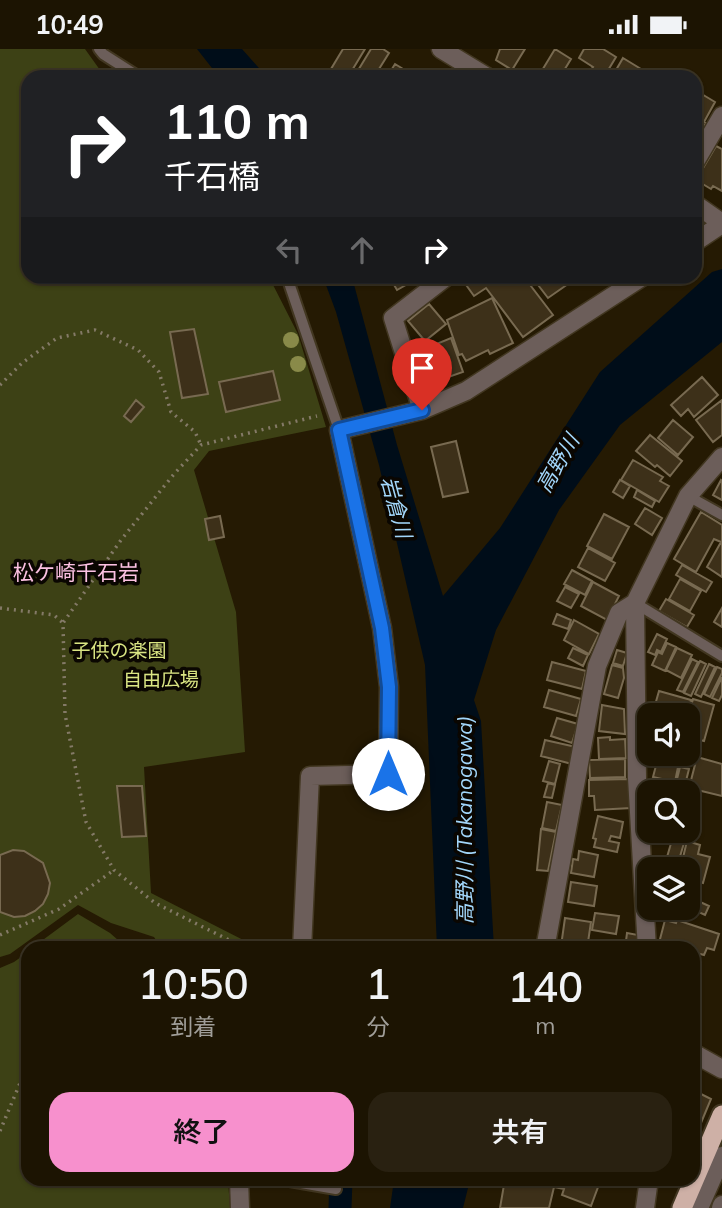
<!DOCTYPE html>
<html lang="ja">
<meta charset="utf-8">
<style>
body{margin:0;font-family:Mulish,"Noto Sans JP",sans-serif;background:#292111;color:#f1f3f6;height:100vh;display:flex;flex-direction:column;font-size:26px;white-space:nowrap}
*{box-sizing:border-box;margin:0}
p{font-size:23px;color:#a09e99}
.icon{flex:none;width:38px;height:38px;fill:none;stroke:currentColor;stroke-width:2;stroke-linecap:round;stroke-linejoin:round}
.map{position:relative;flex:1;overflow:hidden}
.panel{position:absolute;left:21px;top:892px;width:679px;height:245px;display:flex;flex-direction:column;background:#1c1402;border-radius:21px;box-shadow:0 2px 5px #0004,0 0 0 2px #3a3324}
.panel>*{flex:none}
.hud{position:absolute;left:21px;top:21px;width:681px;height:214px;border-radius:21px;box-shadow:0 2px 5px #0004,0 0 0 2px #3a3324;background:#202124;color:#fff;overflow:hidden}
.tools{position:absolute;left:637px;top:654px;display:grid;gap:14px}
.tools a{display:grid;place-items:center;width:63px;height:63px;border-radius:14px;background:#1c1402;box-shadow:0 2px 5px #0004,0 0 0 2px #3a3324;font-size:35px}
.pin{position:absolute;display:grid;place-items:center;width:60px;height:60px;color:#fff;margin:-72px -30px;border-radius:50% 50% 50% 0;rotate:-45deg;box-shadow:0 0 7px #0007}
.pin .icon{rotate:45deg}
.me{position:absolute;width:77px;margin:-38px;rotate:0deg;stroke-linejoin:round;filter:drop-shadow(0 0 5px #0008)}
.turn{display:flex;align-items:center;gap:24px;height:147px;padding:0 28px;font-size:32px}
.turn .icon{width:91px;height:91px;stroke-width:2.5}
.turn b{display:block;font-size:49px;line-height:60px}
.lanes{display:flex;align-items:center;height:66px;padding:0 28px;background:#0003;justify-content:center;gap:35px;direction:ltr}
.lanes .off{opacity:.35}
.eta{display:flex;justify-content:space-evenly;align-items:center;height:119px;text-align:center}
.eta b{font-size:42px;font-weight:600;line-height:49px}
.action{display:flex;gap:14px;margin-top:auto;padding:14px 28px}
.action a{flex:1;height:80px;border-radius:21px;background:#f790cd;color:#111;font-size:28px;font-weight:600;line-height:80px;text-align:center}
.action a+a{background:#292111;color:#f1f3f6}
.status{display:flex;justify-content:space-between;align-items:center;height:49px;padding:0 35px;background:#1c1402;direction:ltr}
.status svg{height:19px;fill:currentColor}
.map>svg:first-child{display:block}
</style>
<div class="status"><b>10:49</b><svg viewBox="0 0 49 12"><path d="M0 12V9h3v3zM5 12V6h3v6zM10 12V3h3v9zM15 12V0h3v12zM26 1h20v11H26zM47 4h2v5h-2z"/></svg></div>
<div class="map">
<svg width="722" height="1159" viewBox="0 0 722 1159">
<rect width="100%" height="100%" fill="#251a03"/>
<path fill="#3d4115" d="M0 0H85L105 28H28V228H269L298 285 326 378 209 402 194 421 236 563 245 703 144 718 151 844 259 899H161L154 888 111 874 78 856 10 905 0 908Z
M78 865 110 884 127 899H32Z
M28 903V1130L228 1131 230 1159H0V919L14 913Z"/>
<path fill="#000d19" d="M197 0H242L267 28H219Z
M722 220V293L620 376 559 461 496 581 474 651 481 672 494 899H437L425 616 379 416 336 263 323 228H352L397 396 443 547 500 479 600 323 712 223Z
M394 1131V1130L470 1131 463 1159H390Z"/>
<g fill="none" stroke-linecap="round" stroke-linejoin="round">
<path stroke="#000d19" stroke-width="23" d="M340 1159 341 1130"/>
</g>
<path fill="#3d3019" stroke="#786a51" stroke-width="2" d="M343 0H365L348 28H333L328 25Z
M371 0H383L389 4 374 28H354Z
M500 0H525L512 21 496 11Z
M555 0 571 10 560 28H538Z
M584 0H603L616 8 604 28H594L588 25 593 18 579 9Z
M623 9 654 28H612Z
M395 15 413 26 412 28H387Z
M695 41 715 53 704 73 706 74 700 85 695 82Z
M716 97 722 100V142L713 137 711 140 696 131Z
M392 228H410L413 232 397 241 390 229Z
M472 228H524L553 266 523 288 486 239 474 247 464 233Z
M532 228H578L548 249Z
M492 249 513 294 490 305 488 301 466 312 462 305 459 306 447 271Z
M429 255 446 275 425 292 408 272Z
M194 280 208 345 182 349 170 283Z
M451 289 463 323 434 333 428 316 435 314 431 306 437 303 434 296Z
M273 322 280 351 226 363 219 333Z
M702 328 718 346 694 368 688 360 681 367 671 356Z
M136 351 144 358 131 373 124 367Z
M722 351V386L713 393 696 371Z
M673 371 693 388 678 406 658 389Z
M650 386 682 412 670 427 657 416 655 418 636 402Z
M456 392 468 443 443 448 431 398Z
M633 411 663 428 660 432 669 437 659 453 621 431Z
M620 431 630 437 623 449 613 443Z
M721 431 722 432V451L713 446Z
M637 441 655 452 652 458 634 448Z
M645 459 662 469 652 486 635 475Z
M701 463 722 476V528L707 518 721 493 714 490 696 523 674 510Z
M604 465 629 478 612 510 587 497Z
M220 467 224 488 209 491 205 470Z
M588 499 615 514 605 532 578 518Z
M682 516 712 533 706 543 676 526Z
M572 521 592 532 585 546 564 535Z
M680 530 701 542 690 562 669 550Z
M593 533 619 547 607 571 581 557Z
M565 538 579 545 571 559 557 552Z
M666 550 694 566 687 578 659 562Z
M722 559V578L714 573Z
M557 565 571 571 568 580 553 575Z
M574 571 599 585 589 605 564 591Z
M657 585 667 590 661 603 657 601 655 606 648 603Z
M667 594 676 598 665 622 652 616 658 603 662 605Z
M573 599 588 606 583 617 568 609Z
M677 599 692 606 681 629 666 621Z
M617 601 627 604 623 617 613 614Z
M692 610 698 613 683 643 677 641Z
M700 612 706 615 691 647 684 644Z
M552 613 586 622 582 640 547 631Z
M709 615 715 618 701 648 695 645Z
M612 616 623 619 624 629 618 649 604 645Z
M717 618 722 620V624L710 648 704 645Z
M722 628V646L719 652 712 649Z
M549 641 581 650 576 667 544 658Z
M659 642 691 651 686 667H659L662 658 655 656Z
M693 650 714 656 704 692 688 688V668Z
M602 656 624 660 625 685 599 682Z
M557 669 578 675 572 694 551 687Z
M610 688V691L625 690 626 709 599 710 598 689Z
M545 691 576 698 572 715 541 707Z
M659 705 680 708 675 733 653 728Z
M697 708 722 715V747L689 739Z
M625 710V728L590 729 589 711Z
M549 712 560 715 555 735 543 732Z
M680 718 689 720 685 736 676 734Z
M629 730 631 759 595 761 594 747H589V731Z
M548 734 555 736 552 749 544 748Z
M117 737H142L146 787 122 788Z
M547 753 562 756 556 782 542 779Z
M598 767 623 773 620 789 611 787 609 792 619 794 617 803 594 798 596 790 593 789Z
M541 780 556 783 548 822 537 821Z
M672 791 684 794 676 821 670 819 673 810 667 808Z
M687 792 700 796 698 805 710 808 703 834 688 830V821H680Z
M13 801 24 802 43 814 50 834 48 845 43 855 35 862 25 867 14 868 0 863V806Z
M579 802 598 806 594 828 571 824 573 810 578 811Z
M571 833 597 837 594 857 568 853Z
M688 844 697 848 690 862 684 859H688Z
M698 852 709 857 705 866 694 861Z
M595 864 619 867 616 885 592 881Z
M565 869 591 873 587 900 561 897Z
M665 871 676 874 677 871 719 885 714 901 707 899 704 906 693 903V900H678L659 894Z
M627 884 638 886 639 900H625Z
M693 1041 711 1050 693 1093Z
M505 1130 567 1132 601 1130 591 1157 562 1146 564 1140 554 1138 549 1159H500Z"/>
<g fill="none" stroke-linecap="round" stroke-linejoin="round">
<g stroke="#423721" stroke-width="14">
<path id="service" d="M99 0 103 5 139 28
M287 228 339 381
M688 447 722 466
M635 554 722 607
M278 1130 336 1140"/>
</g>
<g stroke="#423721" stroke-width="21">
<path id="minor" d="M441 0 487 28
M695 113 722 67
M695 155 722 174
M695 193 722 175
M422 361 393 269 446 228
M302 900 310 727 388 725 389 638 382 579 339 381 422 361 466 342 642 228
M545 900 597 617 619 564 635 554
M647 900 637 729 635 554 688 447 722 408
M693 1004 722 1020
M239 1130 240 1159
M645 1159 649 1130"/>
</g>
<g stroke="#423721" stroke-width="21">
<path id="tertiary" d="M699 1159 722 1107
M721 1159 722 1156"/>
</g>
<g stroke="#423721" stroke-width="23">
<path id="trunk" d="M682 1159 722 1066"/>
</g>
<path stroke="#847a67" stroke-width="3.5" stroke-dasharray="2 5" stroke-linecap="butt" d="M0 336 22 314 57 289 95 281 138 301 159 323 171 363 195 383 201 396
M0 559 54 566 63 574
M0 886 59 860 114 821
M247 900 155 854 114 821 86 773 65 665 63 574 121 491 174 425 201 396 317 367
M0 1082 28 1015"/>
<use href="#service" stroke="#6c5e5a" stroke-width="10"/>
<use href="#minor" stroke="#6c5e5a" stroke-width="18"/>
<use href="#tertiary" stroke="#6c5e5a" stroke-width="18"/>
<use href="#trunk" stroke="#ceb0a6" stroke-width="19"/>
</g>
<g fill="#898a49">
<circle cx="291" cy="291" r="8"/>
<circle cx="298" cy="315" r="8"/>
</g>
<g fill="none" stroke-linecap="round" stroke-linejoin="round">
<g stroke="#114b97" stroke-width="18">
<path id="route" d="M388 725 389 638 382 579 339 381 422 361"/>
</g>
<use href="#route" stroke="#1a73e8" stroke-width="12"/>
</g>
<g text-anchor="middle" dominant-baseline="central" stroke-width="7" stroke-linejoin="round" paint-order="stroke">
<g font-size="19" fill="#dae583" stroke="#0a0601">
<text x="119" y="601">子供の楽園</text>
<text x="161" y="630">自由広場</text>
</g>
<g font-size="21" font-style="italic" fill="#a2d6fa" stroke="#0a0601">
<text transform="translate(557 414) rotate(-60)">高野川</text>
<text transform="translate(397 458) rotate(75)">岩倉川</text>
<text transform="translate(464 771) rotate(-90)">高野川 (Takanogawa)</text>
</g>
<g font-size="21" fill="#fcc1e2" stroke="#0a0601">
<text x="76" y="523">松ケ崎千石岩</text>
</g>
</g>
</svg>
<div class="tools">
<a><svg class="icon" aria-label="sound" viewBox="0 0 24 24"><path d="M4 9h4l5-4v14l-5-4H4zM17 9q2 3 0 6"/></svg></a>
<a><svg class="icon" aria-label="search" viewBox="0 0 24 24"><circle cx="10" cy="10" r="6"/><path d="M15 15l6 6"/></svg></a>
<a><svg class="icon" aria-label="layers" viewBox="0 0 24 24"><path d="M12 4l9 5-9 5-9-5zM3 14l9 5 9-5"/></svg></a>
</div>
<div class="pin" style="left:422px;top:361px;background:#d93025"><svg class="icon" aria-label="arrive" viewBox="0 0 24 24"><path d="M6 21V4h12l-3 4 3 4H6"/></svg></div>
<svg class="me" style="left:388px;top:725px" viewBox="-20 -20 40 40"><circle r="19" fill="#fff"/><path d="M0-13L10 11 0 6-10 11z" fill="#1a73e8"/></svg>
<div class="hud">
<div class="turn"><svg class="icon" aria-label="right" viewBox="0 0 24 24"><path d="M7 20v-9h11M14 6l5 5-5 5"/></svg><div><b>110 m</b>千石橋</div></div>
<div class="lanes"><svg class="icon off" aria-label="left" viewBox="0 0 24 24"><path d="M17 20v-9H6M10 6l-5 5 5 5"/></svg><svg class="icon off" aria-label="ahead" viewBox="0 0 24 24"><path d="M12 20V5M6 11l6-6 6 6"/></svg><svg class="icon" aria-label="right" viewBox="0 0 24 24"><path d="M7 20v-9h11M14 6l5 5-5 5"/></svg></div>
</div>
<section class="panel">
<div class="eta">
<div><b>10:50</b><p>到着</p></div>
<div><b>1</b><p>分</p></div>
<div><b>140</b><p>m</p></div>
</div>
<div class="action"><a>終了</a><a>共有</a></div>
</section>
</div>
